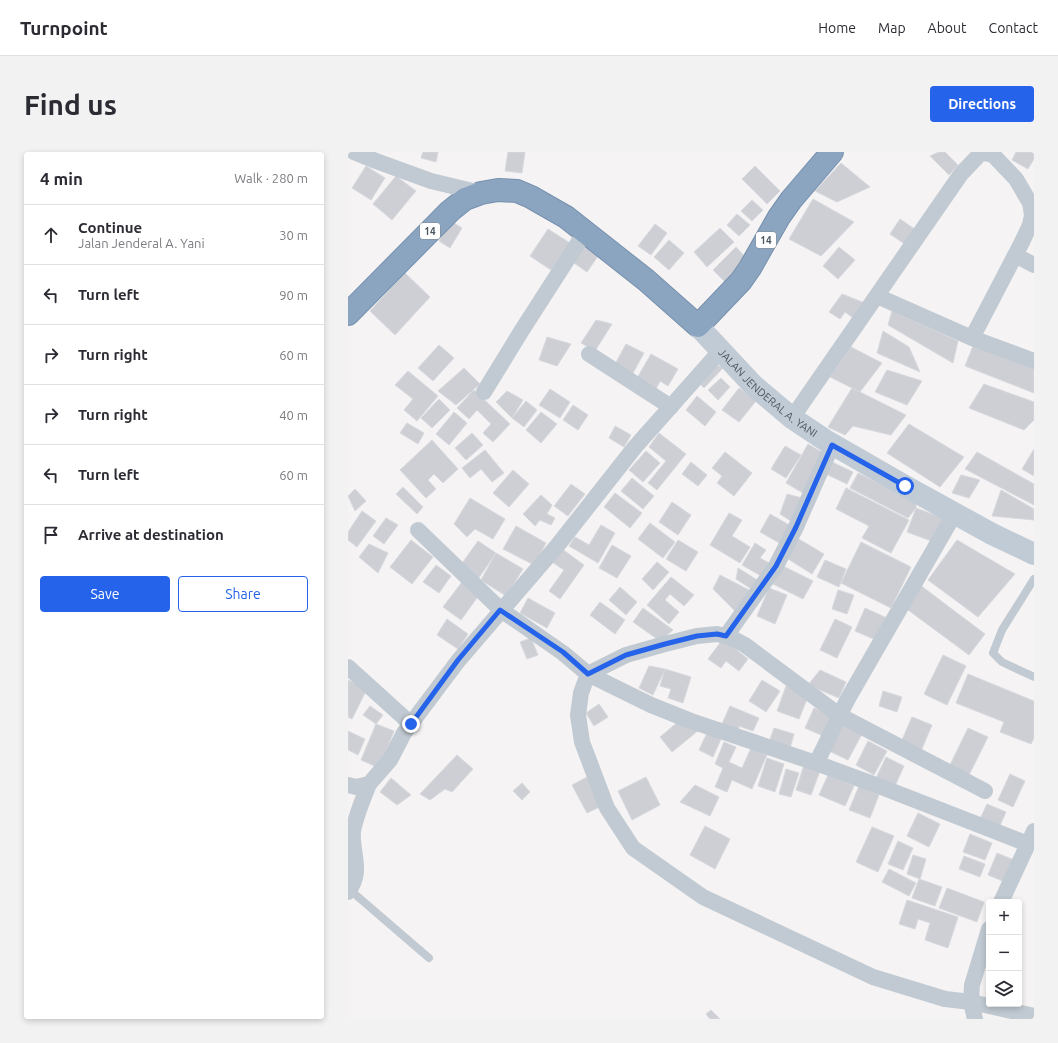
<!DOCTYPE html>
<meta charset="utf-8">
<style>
body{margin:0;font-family:Ubuntu,sans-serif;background:#f2f2f3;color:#2b2b33}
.controls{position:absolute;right:12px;bottom:12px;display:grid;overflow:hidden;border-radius:4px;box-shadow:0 2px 6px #0003}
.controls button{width:36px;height:36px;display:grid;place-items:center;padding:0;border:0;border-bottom:1px solid #e1e1e2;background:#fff;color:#2b2b33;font:20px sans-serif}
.stop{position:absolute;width:12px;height:12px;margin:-9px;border:3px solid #2563eb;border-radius:50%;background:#fff}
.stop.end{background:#2563eb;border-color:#fff;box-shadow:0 1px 4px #0008}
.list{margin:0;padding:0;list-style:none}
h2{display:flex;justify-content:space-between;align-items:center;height:52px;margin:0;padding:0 16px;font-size:17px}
h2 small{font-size:13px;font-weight:400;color:#7c7c81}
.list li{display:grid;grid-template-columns:26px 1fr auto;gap:12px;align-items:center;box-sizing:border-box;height:60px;padding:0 16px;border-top:1px solid #e1e1e2}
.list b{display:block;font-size:15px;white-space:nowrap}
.list p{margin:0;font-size:13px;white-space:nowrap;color:#7c7c81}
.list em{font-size:13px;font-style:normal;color:#7c7c81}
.actions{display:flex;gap:8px;padding:12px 16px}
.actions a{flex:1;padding:9px 0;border:1px solid #2563eb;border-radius:4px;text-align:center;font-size:14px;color:#2563eb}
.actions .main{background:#2563eb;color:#fff}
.icon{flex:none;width:22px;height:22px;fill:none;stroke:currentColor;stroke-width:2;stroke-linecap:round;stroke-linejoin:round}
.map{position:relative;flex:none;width:686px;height:867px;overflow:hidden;border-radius:4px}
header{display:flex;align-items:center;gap:24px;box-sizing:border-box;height:56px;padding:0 20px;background:#fff;border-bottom:1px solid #e1e1e2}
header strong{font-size:19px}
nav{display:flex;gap:22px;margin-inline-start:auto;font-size:14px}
.intro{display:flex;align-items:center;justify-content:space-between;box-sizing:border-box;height:96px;padding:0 24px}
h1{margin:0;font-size:28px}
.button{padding:10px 18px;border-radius:4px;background:#2563eb;color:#fff;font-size:14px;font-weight:700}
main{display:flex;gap:24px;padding:0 24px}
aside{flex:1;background:#fff;border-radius:4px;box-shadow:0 2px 6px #0003}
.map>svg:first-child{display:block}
.building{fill:#cdcfd5;stroke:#d7d9de}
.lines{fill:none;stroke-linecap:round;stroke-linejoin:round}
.highway-casing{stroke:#7690ad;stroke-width:24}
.lane{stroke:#c1cad2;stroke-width:8}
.street{stroke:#c1cad2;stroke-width:16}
.secondary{stroke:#c1cbd6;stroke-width:22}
.highway{stroke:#8ba5c1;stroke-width:22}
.route{stroke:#2563eb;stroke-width:5}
.labels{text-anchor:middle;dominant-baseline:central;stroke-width:3;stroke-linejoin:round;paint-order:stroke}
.shield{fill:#fff;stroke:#808990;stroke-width:1}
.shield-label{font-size:10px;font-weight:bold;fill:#4a5661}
.street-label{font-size:11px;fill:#4a5661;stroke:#fff}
</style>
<header>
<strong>Turnpoint</strong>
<nav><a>Home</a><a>Map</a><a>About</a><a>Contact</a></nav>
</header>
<div class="intro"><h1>Find us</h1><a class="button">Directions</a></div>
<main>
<aside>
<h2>4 min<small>Walk · 280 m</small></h2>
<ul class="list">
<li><svg class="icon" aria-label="ahead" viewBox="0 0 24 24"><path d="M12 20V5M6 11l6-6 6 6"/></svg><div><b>Continue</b><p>Jalan Jenderal A. Yani</p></div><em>30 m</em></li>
<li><svg class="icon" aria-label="left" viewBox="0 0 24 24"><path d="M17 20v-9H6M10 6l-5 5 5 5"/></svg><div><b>Turn left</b></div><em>90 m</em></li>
<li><svg class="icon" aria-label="right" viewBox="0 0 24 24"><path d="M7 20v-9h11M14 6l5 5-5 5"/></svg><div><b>Turn right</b></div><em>60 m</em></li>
<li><svg class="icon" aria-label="right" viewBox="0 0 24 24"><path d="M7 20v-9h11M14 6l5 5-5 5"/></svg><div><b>Turn right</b></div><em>40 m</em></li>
<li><svg class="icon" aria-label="left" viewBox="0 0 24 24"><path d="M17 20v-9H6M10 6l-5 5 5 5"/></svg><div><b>Turn left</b></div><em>60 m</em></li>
<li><svg class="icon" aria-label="arrive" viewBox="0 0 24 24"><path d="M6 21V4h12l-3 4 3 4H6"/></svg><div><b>Arrive at destination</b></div></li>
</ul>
<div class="actions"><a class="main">Save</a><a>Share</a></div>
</aside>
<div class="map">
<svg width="686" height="867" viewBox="0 0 686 867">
<rect width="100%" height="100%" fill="#f5f3f3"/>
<path class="building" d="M75 0H90L88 10 73 6Z
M160 0H177L174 21 157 19Z
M591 0H597L610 13 601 23 582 4Z
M668 0H686V7L680 17 664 8Z
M493 11 522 35 489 50 467 39Z
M18 14 37 26 23 48 4 36Z
M407 14 432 39 419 52 394 27Z
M48 24 68 39 44 68 25 52Z
M465 47 506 70 473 104 441 87Z
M404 48 415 58 404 69 393 59Z
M389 62 402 73 391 84 379 73Z
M552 67 568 78 558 93 542 82Z
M103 69 114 76 102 96 91 89Z
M307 72 319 81 303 103 290 94Z
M372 76 386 90 359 115 346 100Z
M200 77 222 91 203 118 182 104Z
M321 88 336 101 321 118 306 105Z
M234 94 250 104 239 120 223 109Z
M388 95 400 108 377 130 365 118Z
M491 95 507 108 490 127 475 114Z
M57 121 82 145 47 183 22 159Z
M494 142 519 152 508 168 497 160 492 167 481 160Z
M544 159 610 189 605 211 540 173Z
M248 168 264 172 247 199 233 191Z
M535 179 561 195 572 220 529 201Z
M199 185 223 192 209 214 191 208Z
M278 192 296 201 284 223 266 214Z
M91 193 106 206 85 229 70 216Z
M625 194 686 217V241L617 214Z
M503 195 534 211 512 240 482 225Z
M303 202 330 217 320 234 312 229 307 239 288 228Z
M367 212 375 216 356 236 350 230Z
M116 216 132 232 108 253 90 239Z
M539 218 574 229 559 253 527 240Z
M60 219 90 244 69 269 56 258 65 247 47 233Z
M373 226 382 235 370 248 360 238Z
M636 232 686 250V268L676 278 621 256Z
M391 236 408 249 391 270 374 258Z
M504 236 558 263 543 283 505 274 497 283 480 275Z
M202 237 222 250 212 266 191 253Z
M126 238 162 272 145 290 135 281 143 272 129 258 121 267 109 256Z
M159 239 175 248 164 266 148 250Z
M349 244 368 260 357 274 338 258Z
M91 247 102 258 84 276 73 266Z
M178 249 189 258 176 275 164 266Z
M225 253 240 263 230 278 215 268Z
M106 260 119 271 101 293 88 282Z
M193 260 209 272 193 291 178 278Z
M59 271 76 281 70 292 52 281Z
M561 272 616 305 592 335 539 301Z
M267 274 283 283 276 295 261 286Z
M124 281 135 293 118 308 107 296Z
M311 281 338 302 309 338 300 331 318 309 301 295Z
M84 288 110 317 95 331 86 322 80 328 88 337 78 346 52 318Z
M460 292 477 302 455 341 438 331Z
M437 294 453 303 438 326 423 317Z
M686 297V324L674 317Z
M137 298 156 321 144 330 133 317 122 326 114 316Z
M298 299 312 311 295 330 281 318Z
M377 300 404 321 386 344 369 331 374 324 364 316Z
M629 300 686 332V353L617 317Z
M343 310 359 323 350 334 334 322Z
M484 310 505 320 499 332 478 322Z
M165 318 181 332 161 355 145 341Z
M510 321 568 350V356L560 366 502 336Z
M613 323 632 328 621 346 604 341Z
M284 326 306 344 295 357 273 339Z
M223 332 237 342 220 364 206 354Z
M55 335 75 355 69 362 48 342Z
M498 336 561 368 543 401 514 386 521 374 488 357Z
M7 337 18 349 7 359 0 344Z
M653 338 686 357V368L644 364Z
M267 341 294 361 282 376 256 355Z
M439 342 454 346 446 371 432 362Z
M193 343 204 353 199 362 207 366 203 373 192 368 187 374 175 362Z
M122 346 157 367 145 387 127 377 119 385 106 372Z
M324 350 343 363 330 383 311 370Z
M568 356 595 366 586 390 559 380Z
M14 359 28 369 9 395 0 388V380Z
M381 361 394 368 384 384 402 395 392 411 362 393Z
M422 362 443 374 433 392 412 380Z
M38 366 50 373 36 392 25 384Z
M302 371 327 390 315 406 290 387Z
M253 373 267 381 250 411 221 394 227 385 241 393Z
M168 374 198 391 186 413 155 397Z
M449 386 476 402 464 422 437 405Z
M63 388 85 405 64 432 42 415Z
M330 388 350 400 338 419 318 407Z
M609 388 667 422 630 465 580 428Z
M130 389 148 401 130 427 112 414Z
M513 390 563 415 543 456 493 431Z
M407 391 418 398 412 406 423 412 415 425 394 413Z
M21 392 40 401 30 421 11 405Z
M264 393 283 404 269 426 251 416Z
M214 397 236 413 212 447 201 439 216 418 204 410Z
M148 401 175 417 158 444 133 428Z
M477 408 498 417 491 435 469 425Z
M309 410 321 420 305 438 294 427Z
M88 413 103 424 91 441 75 430Z
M435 414 465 429 455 447 425 432Z
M390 416 414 431 408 440 388 427Z
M372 423 401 438 388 460 365 437Z
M323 425 346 443 336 454 322 442 317 448 331 460 321 472 299 453Z
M114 430 131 443 113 468 95 455Z
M572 433 637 482 621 503 556 455Z
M272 435 289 450 278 463 261 448Z
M421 436 439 443 427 472 409 464Z
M490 438 506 443 499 462 484 457Z
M180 446 207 461 199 476 172 461Z
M252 450 277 468 267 482 242 463Z
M295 456 325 478 312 489 285 470Z
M517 456 539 466 530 489 507 479Z
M99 467 120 482 110 497 89 483Z
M487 467 504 475 489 506 472 498Z
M183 486 190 503 179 507 172 490Z
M375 487 400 507 391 519 378 509 373 516 360 507Z
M595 503 618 514 599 553 576 542Z
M301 514 317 517 305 543 291 536Z
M317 517 343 525 335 551 320 546 323 537 312 534Z
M472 518 498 530 491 546 460 533Z
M620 522 686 549V586L683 592 652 580 656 570 608 551Z
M0 528 19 537 4 567 0 565Z
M414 528 432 539 418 560 401 549Z
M438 534 461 542 451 567 429 559Z
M535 539 554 545 549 560 531 554Z
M251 552 260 565 246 574 238 561Z
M22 554 35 563 28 572 15 563Z
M382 554 411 566 405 579 391 574V581L373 574Z
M466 556 484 564 475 584 457 576Z
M564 565 584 573 573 599 553 590Z
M331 569 351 578 324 600 312 585Z
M28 572 46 579 31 616 13 608Z
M495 572 514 582 500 608 481 599Z
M426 576 446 582 442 596 421 590Z
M620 576 640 585 620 625 601 615Z
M0 579 17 587 10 603 0 598Z
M359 581 373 587 365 605 351 598Z
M520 589 539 599 526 623 508 613Z
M376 590 388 595 381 610 394 616 403 596 419 603 404 637 384 628 379 640 367 635 375 616 367 612Z
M109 603 125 617 104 640 97 637 82 648 72 642Z
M538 605 556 614 547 634 528 626Z
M419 606 436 612 427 640 410 634Z
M456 613 472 619 463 643 448 638Z
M438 617 451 621 443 645 431 642Z
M662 622 677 629 665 655 650 648Z
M480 623 506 634 497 654 471 643Z
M241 624 256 653 239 661 224 633Z
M298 625 312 653 284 668 270 639Z
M43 626 63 643 49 653 32 640Z
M174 631 182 640 174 648 165 639Z
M347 633 371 645 362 664 332 650Z
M511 634 531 643 522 666 501 658Z
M639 652 658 660 650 678 631 669Z
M570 661 592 672 581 695 559 684Z
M357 674 382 687 367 717 342 703Z
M524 675 546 684 530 720 508 710Z
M622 682 644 691 637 708 615 700Z
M550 689 565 696 555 718 540 712Z
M649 701 666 708 657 730 640 723Z
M565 703 578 707 572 727 559 722Z
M616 704 637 712 632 725 611 717Z
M541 717 568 731 561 744 534 730Z
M571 727 594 735 587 754 564 746Z
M599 736 636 750 629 770 591 756Z
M559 748 610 765 600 796 577 788 582 771 570 767 567 777 551 772Z
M363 858 372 867H362L358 862Z"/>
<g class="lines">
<defs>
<path id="highway" d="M0 162 102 59 117 47 133 41 150 38 169 39 183 45 218 65 298 128 350 174 393 129 402 116 431 65 443 48 484 0"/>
</defs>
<use href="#highway" class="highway-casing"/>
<path class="lane" d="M686 427 654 478 645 501 654 510 686 525
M2 738 81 806"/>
<path class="street" d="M6 0 28 9 83 29 133 41
M667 103 686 113
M529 144 624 186 686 209
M241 202 323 255
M136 240 174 178 237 80
M444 266 613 22 632 2 639 1 646 4 668 27 682 51 684 63 682 73 674 90 624 186
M607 361 502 543C490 565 480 589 468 611L536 636 680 692
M70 378 153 458 215 501 240 522 233 541 230 563 234 590 259 656 285 696 355 745 525 825 597 847 623 850 627 867
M378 484 428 414 448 375 484 293
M0 515 63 572
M468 611 343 569 303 553 240 522 278 503 317 492 349 484 369 482 382 485 397 493 491 563 637 639
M0 633 8 635 21 632 42 608 56 581 110 509 209 394 287 295 373 198
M0 740C16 719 3 701 5 679 8 663 15 647 21 632
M653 750 686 679
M641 777 624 833 623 850 686 864"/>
<path class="secondary" id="s1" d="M350 174 405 233 444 266 477 288 557 334 644 382 686 402"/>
<use href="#highway" class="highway"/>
</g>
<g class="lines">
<path class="route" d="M63 572 110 508 152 458 215 500 240 522 278 503 317 492 349 484 369 482 378 484 428 414 448 375 484 293 557 334"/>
</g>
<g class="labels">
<g class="shield">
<rect x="72" y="71" width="20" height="16" rx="3"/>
<rect x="408" y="80" width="20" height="16" rx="3"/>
</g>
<g class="shield-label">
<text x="82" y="79">14</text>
<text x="418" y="88">14</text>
</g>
<g class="street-label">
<text stroke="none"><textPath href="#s1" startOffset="97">JALAN JENDERAL A. YANI</textPath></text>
</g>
</g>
</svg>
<div class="controls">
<button>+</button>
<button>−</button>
<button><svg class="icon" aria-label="layers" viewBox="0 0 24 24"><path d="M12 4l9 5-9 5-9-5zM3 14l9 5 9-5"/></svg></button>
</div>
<div class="stop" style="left:557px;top:334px"></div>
<div class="stop end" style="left:63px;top:572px"></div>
</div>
</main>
